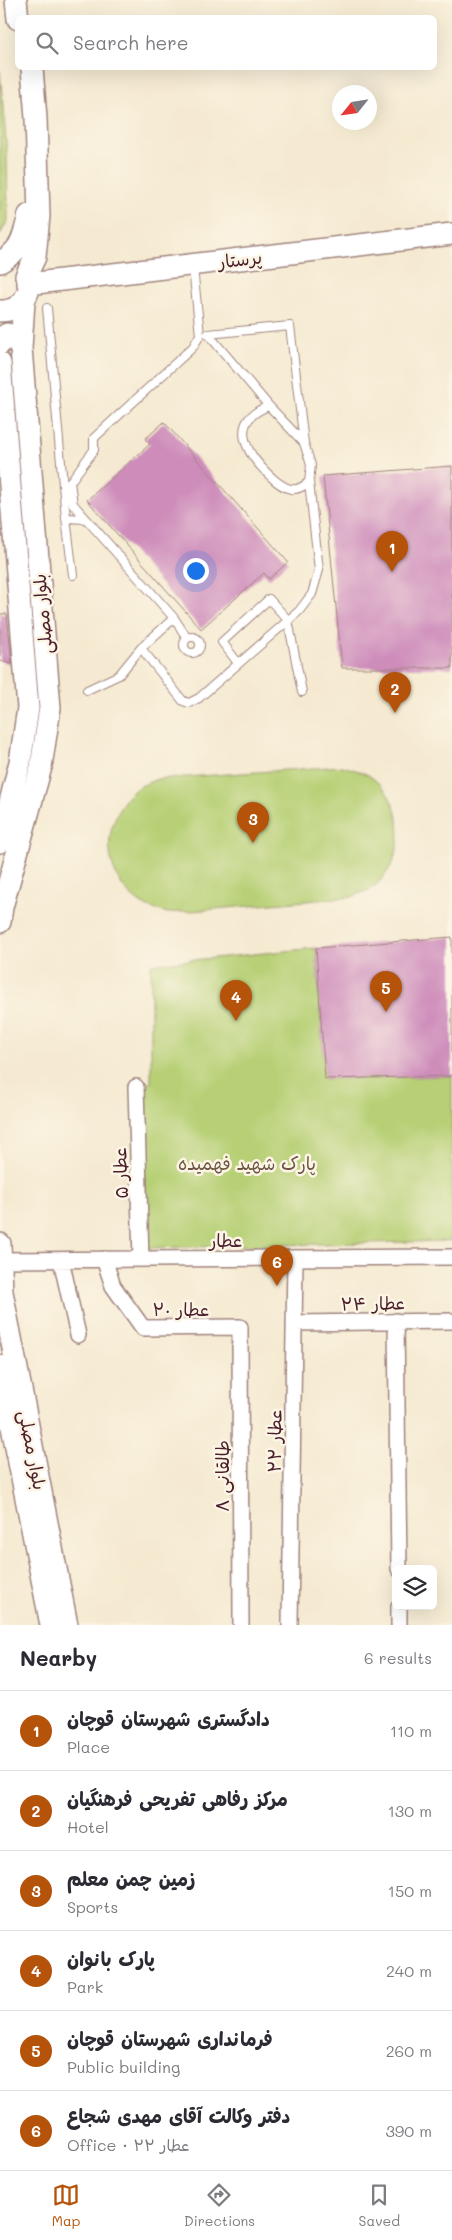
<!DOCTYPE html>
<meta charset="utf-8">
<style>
body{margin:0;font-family:Mali,"Playpen Sans Arabic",sans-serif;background:#f7f7f7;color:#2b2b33}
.controls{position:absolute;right:15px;bottom:15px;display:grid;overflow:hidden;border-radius:8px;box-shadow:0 5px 20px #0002}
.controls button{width:45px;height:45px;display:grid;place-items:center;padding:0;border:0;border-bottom:1px solid #e1e1e2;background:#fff;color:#2b2b33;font:25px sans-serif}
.compass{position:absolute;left:332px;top:85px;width:45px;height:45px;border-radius:50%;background:#fff;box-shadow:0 5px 20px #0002;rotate:240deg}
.you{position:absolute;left:195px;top:570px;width:18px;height:18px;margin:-12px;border:4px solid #fff;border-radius:50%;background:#1a73e8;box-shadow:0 0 0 8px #1a73e833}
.badge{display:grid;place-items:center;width:32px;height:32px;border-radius:50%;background:#b45309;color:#fff;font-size:16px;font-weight:700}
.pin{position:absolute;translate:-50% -41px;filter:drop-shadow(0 1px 2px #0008)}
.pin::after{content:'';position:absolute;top:26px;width:18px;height:15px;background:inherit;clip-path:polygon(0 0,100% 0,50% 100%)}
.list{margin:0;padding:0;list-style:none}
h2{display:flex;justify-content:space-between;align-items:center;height:65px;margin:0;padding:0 20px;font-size:21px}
h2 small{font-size:16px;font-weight:400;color:#7c7c81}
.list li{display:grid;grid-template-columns:32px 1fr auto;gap:15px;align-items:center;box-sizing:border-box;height:80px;padding:0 20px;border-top:1px solid #e1e1e2}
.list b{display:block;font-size:19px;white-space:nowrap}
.list p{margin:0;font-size:16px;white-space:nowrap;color:#7c7c81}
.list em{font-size:16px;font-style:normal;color:#7c7c81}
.icon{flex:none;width:28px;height:28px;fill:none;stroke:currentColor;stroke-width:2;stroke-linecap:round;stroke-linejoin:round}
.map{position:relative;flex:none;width:452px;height:1625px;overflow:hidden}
.search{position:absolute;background:#fff;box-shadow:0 5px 20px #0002;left:15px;right:15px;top:15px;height:55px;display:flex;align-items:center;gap:12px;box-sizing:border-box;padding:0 18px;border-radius:8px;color:#7c7c81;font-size:19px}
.sheet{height:545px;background:#fff}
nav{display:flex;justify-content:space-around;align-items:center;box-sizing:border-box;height:70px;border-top:1px solid #e1e1e2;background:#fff;font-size:14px;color:#7c7c81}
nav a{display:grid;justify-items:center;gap:2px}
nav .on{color:#b45309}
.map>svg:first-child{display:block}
.green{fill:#b7d076;stroke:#807850}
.building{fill:#ce8cbb}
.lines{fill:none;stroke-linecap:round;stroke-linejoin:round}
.lane-casing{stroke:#a0847e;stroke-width:10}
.street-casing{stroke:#a0847e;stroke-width:18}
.secondary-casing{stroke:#a0847e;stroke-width:24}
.lane{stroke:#fff;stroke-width:8}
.street{stroke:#fff;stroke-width:15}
.secondary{stroke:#fff;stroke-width:21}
.labels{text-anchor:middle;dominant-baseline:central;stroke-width:5;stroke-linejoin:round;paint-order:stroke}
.street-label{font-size:18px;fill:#4a1f2b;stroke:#fcf5e5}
.park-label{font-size:18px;fill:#6b5442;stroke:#fcf5e5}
</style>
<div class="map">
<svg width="452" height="1625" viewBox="0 0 452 1625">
<rect width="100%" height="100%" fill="#fcf5e5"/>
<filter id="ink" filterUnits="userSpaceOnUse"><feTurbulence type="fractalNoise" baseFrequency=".02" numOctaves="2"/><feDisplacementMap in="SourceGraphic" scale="10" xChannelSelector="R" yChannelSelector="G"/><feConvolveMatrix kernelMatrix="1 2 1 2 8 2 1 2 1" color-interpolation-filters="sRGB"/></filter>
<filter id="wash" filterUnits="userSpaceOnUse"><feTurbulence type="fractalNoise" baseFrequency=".0096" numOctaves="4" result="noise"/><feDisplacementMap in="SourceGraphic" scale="20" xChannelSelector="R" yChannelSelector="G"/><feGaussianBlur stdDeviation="1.12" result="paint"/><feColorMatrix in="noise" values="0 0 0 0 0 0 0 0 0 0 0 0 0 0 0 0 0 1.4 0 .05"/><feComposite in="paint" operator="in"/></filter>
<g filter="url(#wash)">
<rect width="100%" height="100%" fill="#f5ead1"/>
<path class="green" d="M0 71 7 153 8 220 0 235Z
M343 766C351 769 361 771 368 775 406 799 409 855 376 885 370 891 359 893 352 897L168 913C161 911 152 909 146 906 115 890 102 852 114 821 119 809 125 796 136 789 142 785 150 782 157 779Z
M316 948 325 1079 452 1076V1241L146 1248 141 1084 151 1083V964Z"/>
<g id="blocks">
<path class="building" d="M164 422 288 562 269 579 264 573 201 629 87 500 150 444 145 439Z
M452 466V668H342L323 476Z
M0 614H7L12 664 0 661Z
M452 937V1076L325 1079 316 948Z"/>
</g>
</g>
<g filter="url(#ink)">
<use href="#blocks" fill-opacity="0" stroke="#a0847e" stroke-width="1"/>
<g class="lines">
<defs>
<path id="lane" d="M47 308 66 518 73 575
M208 334 290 326 304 443 311 465 309 482C304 486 298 490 292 489 282 488 272 478 266 472 243 449 230 420 269 406L304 443
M208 334 269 406
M66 518 86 519
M174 618 187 638
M184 645a8 8 0 1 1 16 0a8 8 0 1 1-16 0Z
M141 648 183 701 189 703 199 698 299 611 312 594 319 570 309 482
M238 663 222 642 269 599 288 620 302 692
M87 690 119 675 141 648 174 618 73 504 70 482 94 450V438L193 347 200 335 193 267"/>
<path id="street" d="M136 1087 141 1259
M104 1259 113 1286 143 1328 240 1327 241 1625
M0 1260 452 1257
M61 1260 78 1335
M396 1321 399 1569
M294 1323 452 1321
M399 1606V1625
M290 1625 295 1258"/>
<path id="secondary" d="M16 0 18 19
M0 262C22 250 23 238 29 215
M26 276 35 257 39 216 36 118 32 68
M28 284 452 234
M0 311C14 311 23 305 28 292
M0 344 1 338 7 334 13 335 21 348
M0 363 28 708 20 762 0 842
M0 922 2 907 41 767 50 708 21 348 24 301
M0 1244 2 1292 67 1625
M0 1366 51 1625"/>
</defs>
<use href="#lane" class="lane-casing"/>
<use href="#street" class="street-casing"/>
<use href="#secondary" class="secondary-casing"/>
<use href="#lane" class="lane"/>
<use href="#street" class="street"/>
<use href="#secondary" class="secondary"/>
</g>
</g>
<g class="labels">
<g class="street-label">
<text transform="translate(240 259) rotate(-7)">پرستار</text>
<text transform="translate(42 614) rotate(-95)">بلوار مصلی</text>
<text transform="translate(120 1173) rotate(-92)">عطار ۵</text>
<text x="226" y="1240">عطار</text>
<text transform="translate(373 1303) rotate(-1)">عطار ۲۴</text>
<text x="181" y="1309">عطار ۲۰</text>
<text transform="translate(274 1441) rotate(-89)">عطار ۲۲</text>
<text transform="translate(33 1450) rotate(79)">بلوار مصلی</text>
<text transform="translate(222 1476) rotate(-90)">طالقانی ۸</text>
</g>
<g class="park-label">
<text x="247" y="1163">پارک شهید فهمیده</text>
</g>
</g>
</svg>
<div class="controls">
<button><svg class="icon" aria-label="layers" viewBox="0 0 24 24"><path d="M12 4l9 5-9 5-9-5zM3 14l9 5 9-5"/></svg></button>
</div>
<svg class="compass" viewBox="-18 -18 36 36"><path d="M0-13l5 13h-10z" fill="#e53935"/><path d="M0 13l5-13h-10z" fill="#7c7c81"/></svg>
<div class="you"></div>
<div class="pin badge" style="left:392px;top:572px">1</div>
<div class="pin badge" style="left:395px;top:713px">2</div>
<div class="pin badge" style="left:253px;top:843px">3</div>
<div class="pin badge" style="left:236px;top:1021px">4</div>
<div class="pin badge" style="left:386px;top:1012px">5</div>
<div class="pin badge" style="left:277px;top:1286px">6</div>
<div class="search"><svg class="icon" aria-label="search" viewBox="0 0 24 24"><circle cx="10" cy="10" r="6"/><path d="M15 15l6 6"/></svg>Search here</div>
</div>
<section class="sheet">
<h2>Nearby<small>6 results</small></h2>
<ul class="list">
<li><span class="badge">1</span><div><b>دادگستری شهرستان قوچان</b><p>Place</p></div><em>110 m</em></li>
<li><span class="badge">2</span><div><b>مرکز رفاهی تفریحی فرهنگیان</b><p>Hotel</p></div><em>130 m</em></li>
<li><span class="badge">3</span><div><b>زمین چمن معلم</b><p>Sports</p></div><em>150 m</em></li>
<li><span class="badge">4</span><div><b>پارک بانوان</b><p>Park</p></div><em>240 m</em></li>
<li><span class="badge">5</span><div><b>فرمانداری شهرستان قوچان</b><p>Public building</p></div><em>260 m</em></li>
<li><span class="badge">6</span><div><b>دفتر وکالت آقای مهدی شجاع</b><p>Office · عطار ۲۲</p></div><em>390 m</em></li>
</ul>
</section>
<nav>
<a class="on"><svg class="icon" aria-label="map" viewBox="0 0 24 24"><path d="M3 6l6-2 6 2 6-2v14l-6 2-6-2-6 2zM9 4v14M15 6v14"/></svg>Map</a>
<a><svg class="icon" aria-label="directions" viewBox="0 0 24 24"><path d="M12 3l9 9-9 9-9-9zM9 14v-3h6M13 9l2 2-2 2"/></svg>Directions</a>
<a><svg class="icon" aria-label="saved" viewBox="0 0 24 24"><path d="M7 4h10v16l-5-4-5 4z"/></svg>Saved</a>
</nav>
